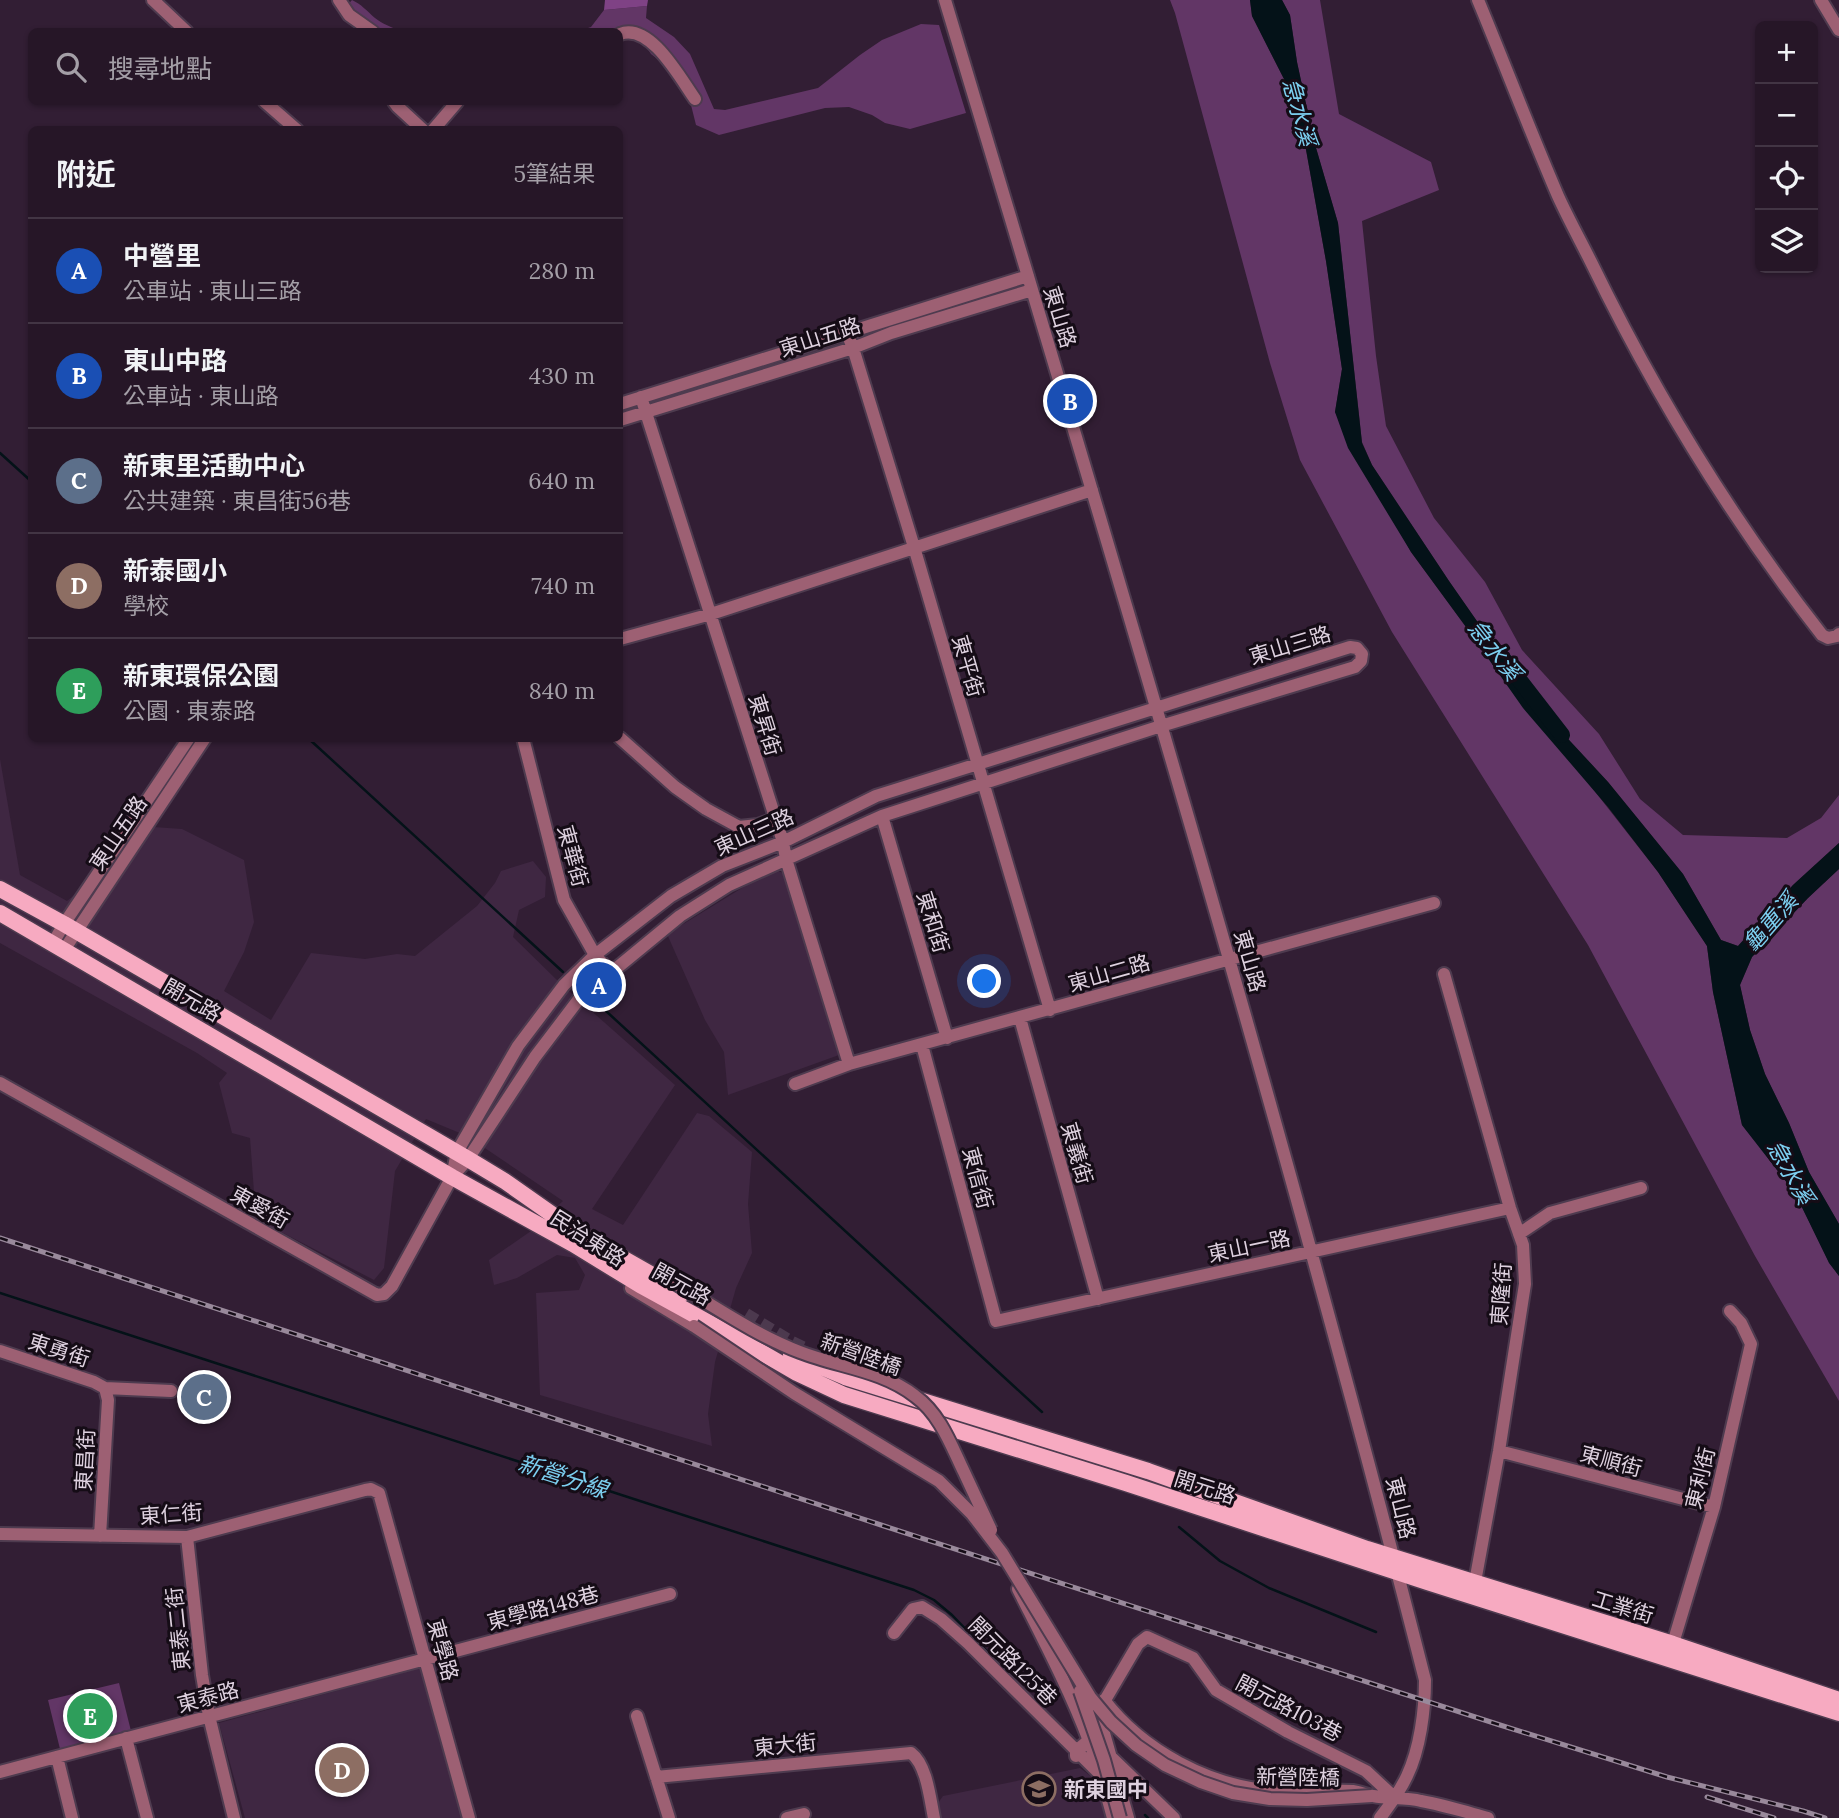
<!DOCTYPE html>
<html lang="zh-TW">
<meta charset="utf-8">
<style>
body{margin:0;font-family:Lora,"Noto Sans TC",serif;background:#322333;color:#f1f3f6}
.controls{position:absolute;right:21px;top:21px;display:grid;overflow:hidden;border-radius:10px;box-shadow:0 2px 5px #0004}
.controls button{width:63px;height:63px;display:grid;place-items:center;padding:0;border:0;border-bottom:2px solid #423544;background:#261627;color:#f1f3f6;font:35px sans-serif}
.you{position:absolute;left:985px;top:982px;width:24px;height:24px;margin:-18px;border:5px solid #fff;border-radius:50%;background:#1a73e8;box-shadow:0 0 0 10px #1a73e833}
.badge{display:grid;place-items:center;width:46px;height:46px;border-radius:50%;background:#7c3aed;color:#fff;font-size:23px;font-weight:700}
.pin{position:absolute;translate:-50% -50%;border:4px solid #fff;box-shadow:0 2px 7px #0006}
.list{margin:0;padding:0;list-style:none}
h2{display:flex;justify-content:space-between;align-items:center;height:91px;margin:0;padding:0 28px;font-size:30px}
h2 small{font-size:23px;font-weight:400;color:#a49fa7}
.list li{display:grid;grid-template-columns:46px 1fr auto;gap:21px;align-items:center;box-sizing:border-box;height:105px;padding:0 28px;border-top:2px solid #423544}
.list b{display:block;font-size:26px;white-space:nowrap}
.list p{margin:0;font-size:23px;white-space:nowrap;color:#a49fa7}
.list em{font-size:23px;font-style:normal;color:#a49fa7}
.icon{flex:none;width:38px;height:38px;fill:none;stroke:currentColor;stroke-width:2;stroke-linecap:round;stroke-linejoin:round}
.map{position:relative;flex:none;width:1839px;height:1818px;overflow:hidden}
.search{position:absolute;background:#261627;box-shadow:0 2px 5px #0004;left:28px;top:28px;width:595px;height:77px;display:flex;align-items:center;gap:18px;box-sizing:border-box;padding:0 24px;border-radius:10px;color:#a49fa7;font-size:26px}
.panel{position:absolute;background:#261627;box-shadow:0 2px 5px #0004;left:28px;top:126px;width:595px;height:616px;border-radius:10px}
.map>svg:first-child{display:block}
.built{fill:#3f2742}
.green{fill:#623666}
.forest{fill:#7f4285}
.water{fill:#041218}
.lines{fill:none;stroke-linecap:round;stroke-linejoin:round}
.stream{stroke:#041218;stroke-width:2.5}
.river{stroke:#041218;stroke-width:16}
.minor-tunnel{stroke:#4c394e;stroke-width:12;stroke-dasharray:12 6;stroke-linecap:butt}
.minor-casing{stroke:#4e3b4f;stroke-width:16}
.major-casing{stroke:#4e3b4f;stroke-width:19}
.minor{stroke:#9d6073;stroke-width:12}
.major{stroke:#f7aac1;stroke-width:16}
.rail-casing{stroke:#99899b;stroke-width:5}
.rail{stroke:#150c16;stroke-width:2.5;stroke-dasharray:8;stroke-linecap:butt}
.minor-bridge-casing{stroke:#4e3b4f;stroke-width:16;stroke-linecap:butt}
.minor-bridge{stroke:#9d6073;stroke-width:12}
.labels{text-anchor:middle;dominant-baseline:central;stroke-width:6;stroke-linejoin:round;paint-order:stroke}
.street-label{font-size:21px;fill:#ded1df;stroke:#150c16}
.poi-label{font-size:21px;font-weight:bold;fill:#ded1df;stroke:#150c16;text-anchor:start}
.water-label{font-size:23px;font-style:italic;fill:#7ccff0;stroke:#150c16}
</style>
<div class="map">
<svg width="1839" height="1818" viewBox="0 0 1839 1818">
<rect width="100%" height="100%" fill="#321e34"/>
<path class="built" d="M0 759 20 875 67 901 89 883H103L139 826 182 829 244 860 254 922 244 952 224 991 271 1020 311 953 365 959 397 954 415 956 477 906 495 883 501 871 533 861 546 877 545 897 519 910 513 937 561 984 675 1085 592 1209 623 1225 697 1113 709 1116 752 1152 748 1204 752 1253 736 1288 715 1362 708 1414 712 1446 540 1395 536 1293 579 1290 585 1275 575 1258 557 1255 517 1278 494 1285 489 1260 531 1231 563 1201 467 1136 426 1119 395 1171 384 1268 374 1280 256 1219 250 1138 232 1133 219 1083 227 1073 197 1053 0 943Z
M773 869 783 873 839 1055 728 1095 724 1052 705 1020 667 934Z
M423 1667 464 1818H245L219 1723Z
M1080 1768 1097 1781 1107 1818H942L938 1803 943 1796Z"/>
<path class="green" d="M352 0C361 4 367 11 375 18 382 24 392 27 400 31H367L341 13Z
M1170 0H1250L1252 16 1284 79 1305 144 1326 261 1342 369 1335 412 1411 552 1466 627 1658 872 1707 946 1713 992 1742 1125 1795 1193 1829 1262 1839 1276V1401L1755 1256 1588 945 1392 632 1300 460 1270 363 1175 13Z
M1282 0H1320L1339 114 1431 162 1439 190 1362 221 1376 356 1386 426 1434 518 1485 582 1522 650 1599 734 1640 799 1683 835 1787 838 1821 818 1839 795V843L1793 885 1738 946 1721 940 1683 874 1608 782 1532 700 1449 581 1372 465 1362 442 1338 223 1314 141 1297 62 1290 15Z
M647 6 646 18 674 37 690 54 714 109 725 110 818 88 860 55 882 40 921 24 939 25 966 113 910 129 885 123 872 115 849 107 825 108 719 135 696 125 688 93 679 76 651 54 640 37 620 32H576L591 27 604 10Z
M1839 869V1224L1809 1172 1789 1123 1765 1074 1750 1030 1740 985 1752 957 1808 898Z
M119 1683 131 1731 60 1749 48 1700Z"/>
<path class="forest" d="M605 0H648L647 6 604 10Z"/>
<path class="water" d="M1250 0H1282L1290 15 1297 62 1314 141 1338 223 1362 443 1372 465 1449 581 1532 700 1608 782 1683 874 1721 940 1738 946 1793 885 1839 843V869L1808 898 1752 957 1740 985 1750 1030 1765 1074 1789 1123 1809 1172 1839 1224V1276L1829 1263 1795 1193 1742 1125 1713 992 1707 946 1658 872 1608 807 1523 708 1466 627 1411 552 1348 448 1335 412 1342 369 1326 261 1305 144 1284 79 1252 16Z"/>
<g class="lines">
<path class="stream" d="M0 453 32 482
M308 738 563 972
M594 1000 1042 1412
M0 1293 914 1590 934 1600 952 1615 1038 1704
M1179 1527 1220 1561 1269 1588 1376 1632
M1145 1815 1148 1818"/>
<path class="river" d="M1501 656 1562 735"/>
<path class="minor-tunnel" d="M746 1314 792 1342 805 1348"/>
<defs>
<path id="minor" d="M153 0 187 32
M339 0 349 15 373 32
M945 0C1113 558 1281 1115 1425 1680 1425 1710 1420 1749 1407 1776 1400 1791 1390 1805 1380 1818
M1478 0C1505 65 1530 131 1558 196 1568 218 1580 240 1591 262 1655 394 1732 520 1822 635L1828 638 1837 636 1839 634
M1821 0 1839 30
M620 34C650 22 680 78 695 99
M265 102 297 130
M394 102 397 106 423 130
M433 130 457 102
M847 333 853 348 914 547 1050 1010
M641 397 783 842 786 859 849 1064
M620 404 1028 276
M620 420 853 348 891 333 1032 290
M620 639 711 614 1092 490
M523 738 564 900 595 955 610 972
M620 738 675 787 706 809 739 827 758 825 774 819
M882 816 947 1038
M53 943 64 924 189 738
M64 950 205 738
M1444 974 1510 1208 1523 1245 1525 1284 1499 1451 1475 1582
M1020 1018 1098 1299
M922 1045 996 1321 1510 1208
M0 1083 377 1295 384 1294 392 1286 452 1177 468 1159 535 1057 579 999 680 916 729 885 882 816 1161 726 1355 667 1361 661 1362 654 1357 648 1350 647 876 796 783 842 722 866 671 896 595 955 564 985 518 1046 457 1152 452 1177
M795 1084 849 1064 1434 903
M1519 1234 1550 1213 1641 1188
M631 1288 694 1326
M0 1351 94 1382 105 1388 171 1391
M1499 1451 1714 1507
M0 1534 187 1537 365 1490 371 1489 379 1493 469 1818
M100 1536 108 1400 105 1388
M187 1537 202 1675 209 1716 234 1818
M1018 1589C1043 1639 1069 1688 1089 1741 1099 1766 1106 1792 1113 1818
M894 1633 913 1609 922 1607 941 1619 968 1643 1102 1776
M1671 1650 1714 1507 1751 1344 1741 1323 1730 1311
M1104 1700C1143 1751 1209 1786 1273 1791 1300 1793 1326 1790 1353 1791 1360 1792 1366 1795 1373 1796 1389 1799 1405 1797 1421 1801 1444 1805 1466 1812 1488 1818
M1098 1712 1128 1818
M637 1716 669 1818
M126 1738 147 1818
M1076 1756V1751L1089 1740 1098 1712 1138 1644 1147 1637 1193 1658 1216 1690 1288 1732 1366 1771 1394 1797
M57 1757 72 1818
M1111 1757 1174 1818
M0 1772 670 1594
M656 1777 911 1753C927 1765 930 1799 934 1818
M787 1818 804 1814"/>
<path id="major" d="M0 889 64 924 468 1159 506 1182 580 1234 684 1293
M0 913 452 1177 573 1244 640 1285 731 1335 797 1373 844 1395 1126 1483 1427 1582 1839 1713
M791 1354 845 1377 1148 1471 1367 1549 1673 1644 1839 1700"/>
</defs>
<use href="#minor" class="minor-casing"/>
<use href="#major" class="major-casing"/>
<use href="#minor" class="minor"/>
<use href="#major" class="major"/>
<defs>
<path id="rail" d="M0 1238 881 1525 1500 1725 1667 1777 1803 1811 1825 1818
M1707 1797 1774 1818"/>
</defs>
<use href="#rail" class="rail-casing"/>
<use href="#rail" class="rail"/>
<defs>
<path id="minor-bridge" d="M673 1282C714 1306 755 1335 800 1352 838 1367 882 1370 915 1396 940 1414 951 1445 964 1472 973 1491 982 1511 991 1530
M694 1326 794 1393 939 1481 972 1514 1002 1553 1090 1697 1111 1722 1136 1745 1165 1765 1201 1782 1233 1793 1270 1799 1307 1800 1372 1796
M1080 1691 1104 1760 1120 1818"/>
</defs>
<use href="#minor-bridge" class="minor-bridge-casing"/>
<use href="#minor-bridge" class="minor-bridge"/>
</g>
<defs>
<symbol id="school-ring" viewBox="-11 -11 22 22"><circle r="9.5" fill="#150c16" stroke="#8d6e63" stroke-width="1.5"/><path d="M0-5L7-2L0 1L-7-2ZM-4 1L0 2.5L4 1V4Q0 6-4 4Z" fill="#8d6e63"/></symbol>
</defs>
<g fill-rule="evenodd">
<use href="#school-ring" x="1020" y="1770" width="38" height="38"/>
</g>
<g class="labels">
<g class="street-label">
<text transform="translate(1060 317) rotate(73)">東山路</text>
<text transform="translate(820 337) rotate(-18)">東山五路</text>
<text transform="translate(1290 645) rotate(-17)">東山三路</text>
<text transform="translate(968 666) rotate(74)">東平街</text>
<text transform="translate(765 725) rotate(73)">東昇街</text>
<text transform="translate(754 832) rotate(-24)">東山三路</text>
<text transform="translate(118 833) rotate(-56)">東山五路</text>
<text transform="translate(573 856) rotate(75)">東華街</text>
<text transform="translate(933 922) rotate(73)">東和街</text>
<text transform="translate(1250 961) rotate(74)">東山路</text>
<text transform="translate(1109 973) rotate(-16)">東山二路</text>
<text transform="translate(192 1000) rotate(30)">開元路</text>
<text transform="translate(1077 1153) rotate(74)">東義街</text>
<text transform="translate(978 1178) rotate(75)">東信街</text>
<text transform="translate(260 1207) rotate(29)">東愛街</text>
<text transform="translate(588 1238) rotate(33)">民治東路</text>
<text transform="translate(1249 1246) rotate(-12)">東山一路</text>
<text transform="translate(682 1284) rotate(29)">開元路</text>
<text transform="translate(1501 1294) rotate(-86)">東隆街</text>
<text transform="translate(59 1350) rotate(18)">東勇街</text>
<text transform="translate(861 1354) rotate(20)">新營陸橋</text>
<text transform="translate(85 1460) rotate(-87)">東昌街</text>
<text transform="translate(1611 1461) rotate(15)">東順街</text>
<text transform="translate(1700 1478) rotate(-76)">東利街</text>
<text transform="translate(1205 1487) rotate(18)">開元路</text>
<text transform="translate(1401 1508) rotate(76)">東山路</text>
<text transform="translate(171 1514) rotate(-4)">東仁街</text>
<text transform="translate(1623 1607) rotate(17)">工業街</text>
<text transform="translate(543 1608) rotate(-15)">東學路148巷</text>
<text transform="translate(178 1629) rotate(-96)">東泰二街</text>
<text transform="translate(443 1650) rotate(75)">東學路</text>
<text transform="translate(1013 1661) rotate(45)">開元路125巷</text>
<text transform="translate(208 1697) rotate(-15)">東泰路</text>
<text transform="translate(1289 1708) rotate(28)">開元路103巷</text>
<text transform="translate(785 1745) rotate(-6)">東大街</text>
<text transform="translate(1298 1777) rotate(1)">新營陸橋</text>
</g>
<g class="poi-label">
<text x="1064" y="1789">新東國中</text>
</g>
<g class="water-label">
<text transform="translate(1300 112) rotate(75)">急水溪</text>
<text transform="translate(1495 650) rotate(52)">急水溪</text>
<text transform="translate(1770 922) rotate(-49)">龜重溪</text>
<text transform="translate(1791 1172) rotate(61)">急水溪</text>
<text transform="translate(563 1476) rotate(18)">新營分線</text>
</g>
</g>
</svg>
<div class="controls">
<button>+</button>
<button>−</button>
<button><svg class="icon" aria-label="locate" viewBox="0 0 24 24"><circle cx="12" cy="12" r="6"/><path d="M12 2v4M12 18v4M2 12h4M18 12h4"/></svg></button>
<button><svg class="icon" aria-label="layers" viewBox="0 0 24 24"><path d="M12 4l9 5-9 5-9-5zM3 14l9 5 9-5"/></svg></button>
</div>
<div class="you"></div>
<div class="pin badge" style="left:599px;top:985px;background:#1a4fb4">A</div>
<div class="pin badge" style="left:1070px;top:401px;background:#1a4fb4">B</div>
<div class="pin badge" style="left:204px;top:1397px;background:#5c6f8a">C</div>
<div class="pin badge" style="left:342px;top:1770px;background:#8d6e63">D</div>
<div class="pin badge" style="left:90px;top:1716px;background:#2e9e5b">E</div>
<div class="search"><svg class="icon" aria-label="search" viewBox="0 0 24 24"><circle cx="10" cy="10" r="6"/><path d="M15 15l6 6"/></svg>搜尋地點</div>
<section class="panel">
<h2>附近<small>5筆結果</small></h2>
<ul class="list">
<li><span class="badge" style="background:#1a4fb4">A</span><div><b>中營里</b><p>公車站 · 東山三路</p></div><em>280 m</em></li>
<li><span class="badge" style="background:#1a4fb4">B</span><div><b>東山中路</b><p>公車站 · 東山路</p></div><em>430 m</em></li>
<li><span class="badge" style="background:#5c6f8a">C</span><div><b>新東里活動中心</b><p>公共建築 · 東昌街56巷</p></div><em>640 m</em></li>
<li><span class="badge" style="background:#8d6e63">D</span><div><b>新泰國小</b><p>學校</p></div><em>740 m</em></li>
<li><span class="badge" style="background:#2e9e5b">E</span><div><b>新東環保公園</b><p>公園 · 東泰路</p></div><em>840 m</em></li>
</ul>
</section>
</div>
